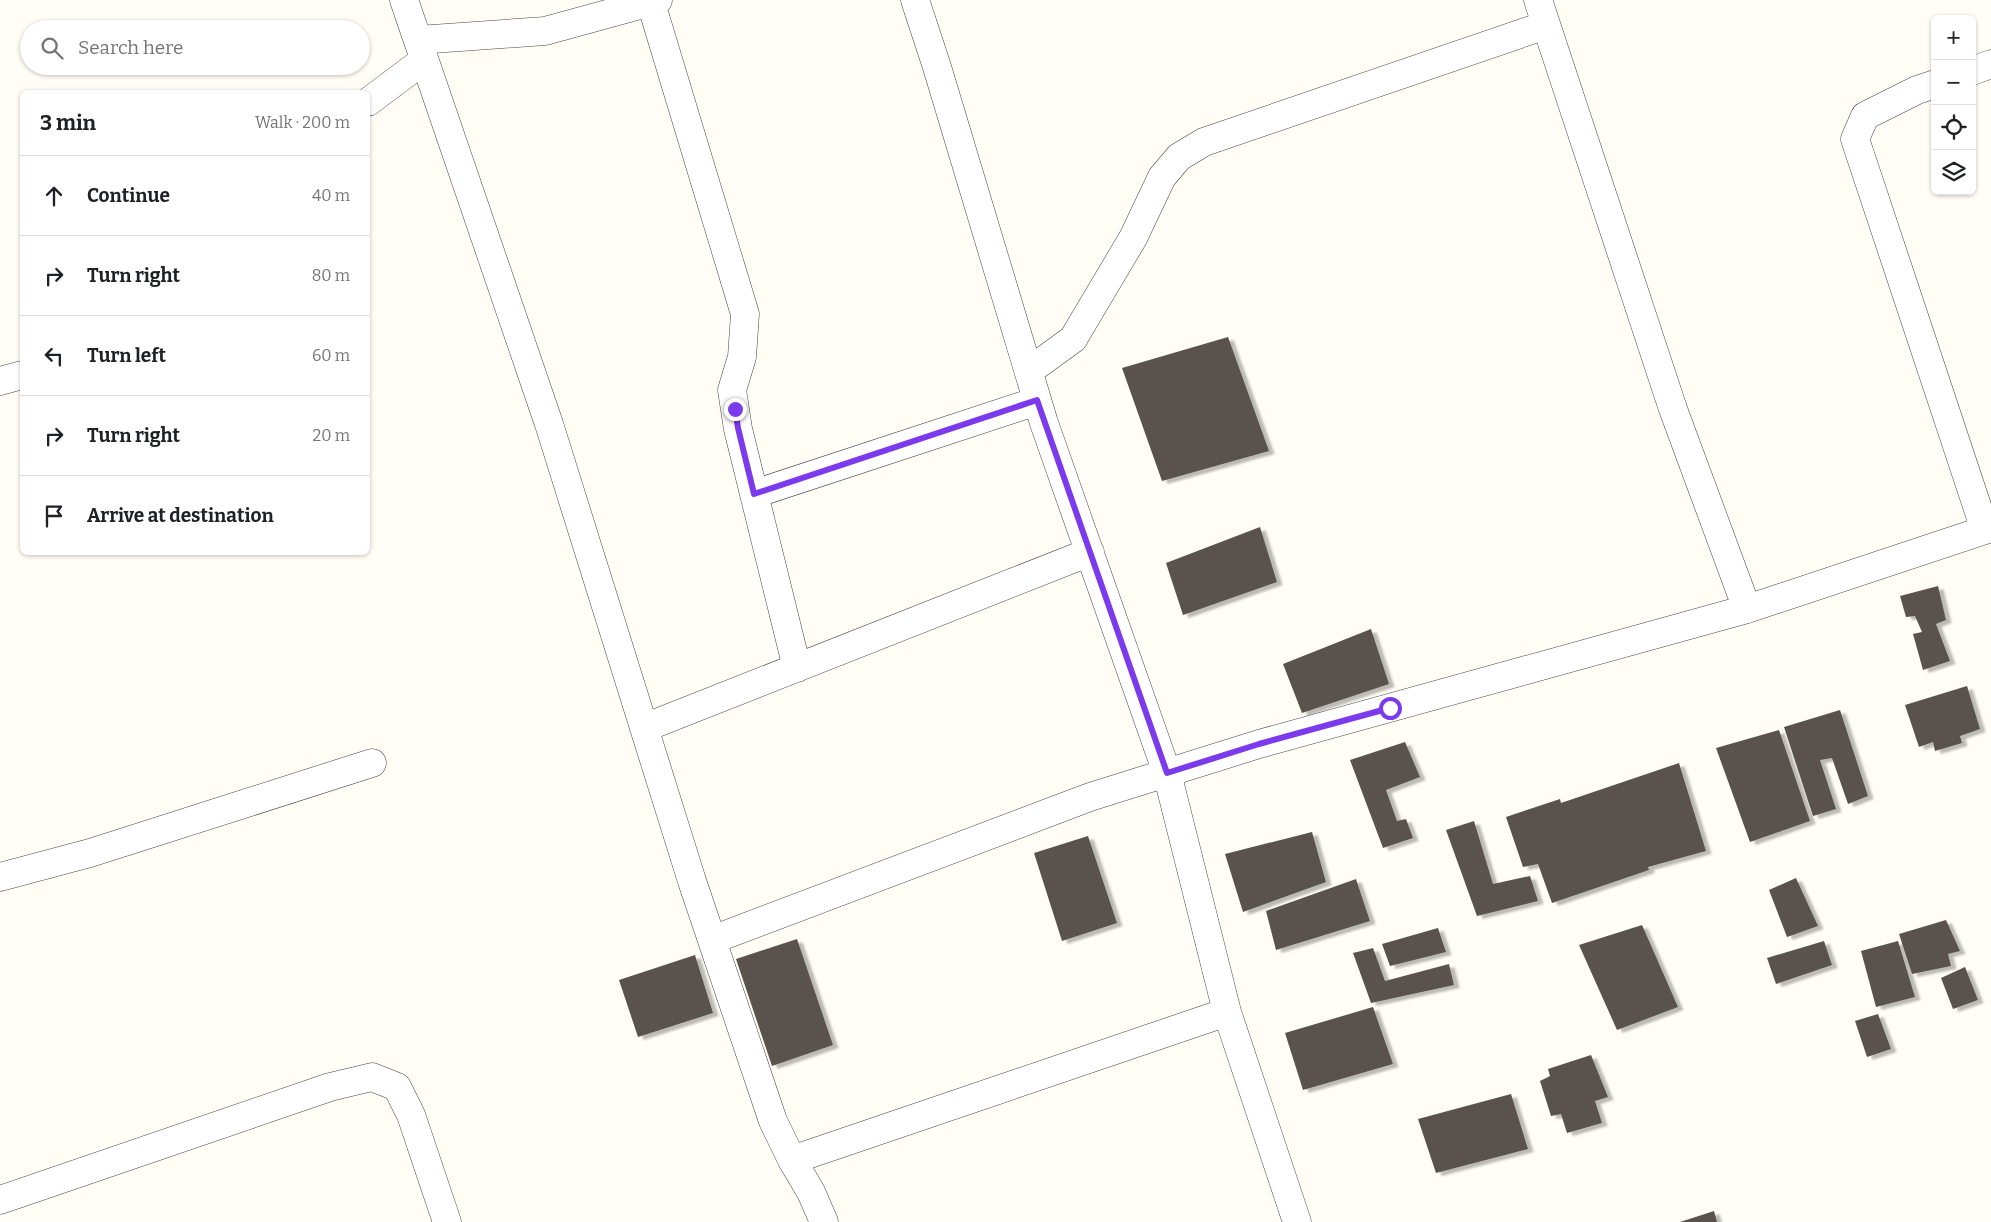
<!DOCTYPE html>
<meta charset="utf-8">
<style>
body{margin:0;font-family:Bitter,serif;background:#f6f6f6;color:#202124}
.controls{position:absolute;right:15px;top:15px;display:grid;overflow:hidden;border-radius:8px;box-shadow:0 1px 4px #0004}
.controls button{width:45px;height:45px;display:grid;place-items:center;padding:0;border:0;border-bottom:1px solid #e0e0e0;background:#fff;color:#202124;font:25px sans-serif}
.stop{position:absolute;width:15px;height:15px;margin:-11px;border:4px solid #7c3aed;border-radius:50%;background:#fff}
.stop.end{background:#7c3aed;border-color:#fff;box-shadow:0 1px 5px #0008}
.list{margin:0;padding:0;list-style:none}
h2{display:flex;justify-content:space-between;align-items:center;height:65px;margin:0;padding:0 20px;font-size:21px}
h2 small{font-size:16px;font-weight:400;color:#757577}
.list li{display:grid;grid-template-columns:32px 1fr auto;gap:15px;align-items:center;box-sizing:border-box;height:80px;padding:0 20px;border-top:1px solid #e0e0e0}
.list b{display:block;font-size:19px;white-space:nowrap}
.list em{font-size:16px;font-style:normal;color:#757577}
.icon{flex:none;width:28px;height:28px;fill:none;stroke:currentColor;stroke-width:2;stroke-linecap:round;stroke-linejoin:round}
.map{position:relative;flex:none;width:1991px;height:1222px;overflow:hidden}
.search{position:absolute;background:#fff;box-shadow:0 1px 4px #0004;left:20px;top:20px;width:350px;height:55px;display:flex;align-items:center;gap:12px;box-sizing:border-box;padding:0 18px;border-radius:28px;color:#757577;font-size:19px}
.panel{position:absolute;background:#fff;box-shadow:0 1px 4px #0004;left:20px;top:90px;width:350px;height:465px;border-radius:8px}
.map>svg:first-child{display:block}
.building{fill:#5a524d;filter:url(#shadow)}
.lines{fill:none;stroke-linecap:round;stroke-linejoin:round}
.minor-casing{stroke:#444;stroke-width:29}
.minor{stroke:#fff;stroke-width:28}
.route{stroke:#7c3aed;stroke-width:6}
</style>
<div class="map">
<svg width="1991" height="1222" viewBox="0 0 1991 1222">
<defs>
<filter id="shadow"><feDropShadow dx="5.5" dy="3" stdDeviation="1" flood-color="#0004"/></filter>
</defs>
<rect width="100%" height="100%" fill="#fffdf5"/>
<path class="building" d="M1228 337 1269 451 1162 481 1122 368Z
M1260 527 1277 582 1183 615 1166 563Z
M1938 586 1946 620 1936 624 1950 661 1923 670 1913 634 1922 632 1915 616 1906 617 1900 596Z
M1371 629 1389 684 1302 713 1283 664Z
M1967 686 1980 729 1960 736 1962 743 1935 751 1933 742 1919 747 1905 705Z
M1840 710 1868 796 1848 804 1832 758 1820 760 1836 809 1813 816 1784 727Z
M1779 730 1810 821 1750 842 1716 748Z
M1405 742 1420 777 1386 790 1397 821 1406 819 1413 838 1383 848 1350 760Z
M1679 763 1706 851 1648 867 1649 870 1552 903 1538 864 1523 867 1506 817 1560 799 1561 803Z
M1474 821 1493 884 1530 876 1538 901 1477 916 1446 830Z
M1312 832 1326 882 1243 912 1225 854Z
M1088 836 1117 923 1062 941 1034 853Z
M1796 878 1818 926 1787 937 1769 890Z
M1356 879 1370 921 1276 950 1266 911Z
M1946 920 1960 951 1948 954 1951 966 1912 974 1899 934Z
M1642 925 1678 1007 1617 1030 1579 945Z
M1438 928 1446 952 1390 966 1382 944Z
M797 939 833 1045 772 1066 736 959Z
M1824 941 1832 965 1776 984 1767 958Z
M1898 941 1915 997 1876 1007 1861 951Z
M1373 948 1385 981 1449 964 1454 985 1371 1003 1353 953Z
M695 955 713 1013 638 1037 619 980Z
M1965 967 1978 1000 1953 1009 1941 978Z
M1373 1007 1393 1064 1303 1090 1285 1033Z
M1878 1014 1891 1049 1867 1057 1855 1021Z
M1591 1055 1608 1097 1595 1101 1602 1123 1567 1133 1561 1114 1551 1116 1540 1081 1550 1076 1548 1069Z
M1511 1094 1528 1149 1436 1173 1418 1119Z
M1714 1211 1717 1222H1680Z"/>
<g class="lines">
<defs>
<path id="minor" d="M404 0 549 424 692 881 773 1121 792 1160 811 1192 824 1222
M915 0 937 67 1044 423 1167 773 1227 1012 1297 1222
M1538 0 1673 409 1747 609
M651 3 745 314 742 357 732 390 738 429 797 668
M418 40 545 31 658 0
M1972 71 1991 64
M1935 84 1917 90 1865 116 1855 139 1985 530
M368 102 424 60
M1029 371 1073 339 1133 238 1162 177 1179 157 1204 142 1546 25
M0 381 22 375
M754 494 1037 401
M644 728 1090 552
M0 877 90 853 372 763
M712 940 1090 797 1259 744 1747 609 1991 528
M792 1160 1227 1012
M0 1200 330 1087 372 1077 397 1087 411 1115 447 1222"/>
</defs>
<use href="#minor" class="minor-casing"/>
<use href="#minor" class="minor"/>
</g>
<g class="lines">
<path class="route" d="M735 409 738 428 754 494 1037 400 1167 773 1259 744 1390 708"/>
</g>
</svg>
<div class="controls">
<button>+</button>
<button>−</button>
<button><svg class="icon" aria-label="locate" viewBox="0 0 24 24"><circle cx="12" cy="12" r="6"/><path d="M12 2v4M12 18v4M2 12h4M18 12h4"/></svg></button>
<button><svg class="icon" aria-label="layers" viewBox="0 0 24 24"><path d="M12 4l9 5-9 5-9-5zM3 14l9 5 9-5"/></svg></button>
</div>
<div class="stop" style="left:1390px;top:708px"></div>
<div class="stop end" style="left:735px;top:409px"></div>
<div class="search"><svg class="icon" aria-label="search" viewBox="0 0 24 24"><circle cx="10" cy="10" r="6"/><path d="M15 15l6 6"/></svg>Search here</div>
<section class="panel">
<h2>3 min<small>Walk · 200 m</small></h2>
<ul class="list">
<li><svg class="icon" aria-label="ahead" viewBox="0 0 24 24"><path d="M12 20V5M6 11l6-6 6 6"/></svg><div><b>Continue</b></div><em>40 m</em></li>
<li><svg class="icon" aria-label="right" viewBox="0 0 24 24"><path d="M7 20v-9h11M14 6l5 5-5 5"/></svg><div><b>Turn right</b></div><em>80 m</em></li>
<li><svg class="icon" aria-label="left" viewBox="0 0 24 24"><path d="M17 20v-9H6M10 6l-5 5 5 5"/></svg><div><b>Turn left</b></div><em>60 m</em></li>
<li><svg class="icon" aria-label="right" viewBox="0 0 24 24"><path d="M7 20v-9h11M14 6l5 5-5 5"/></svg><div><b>Turn right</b></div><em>20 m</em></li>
<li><svg class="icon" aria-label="arrive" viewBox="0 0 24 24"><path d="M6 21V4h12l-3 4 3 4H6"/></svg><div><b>Arrive at destination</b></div></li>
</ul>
</section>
</div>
